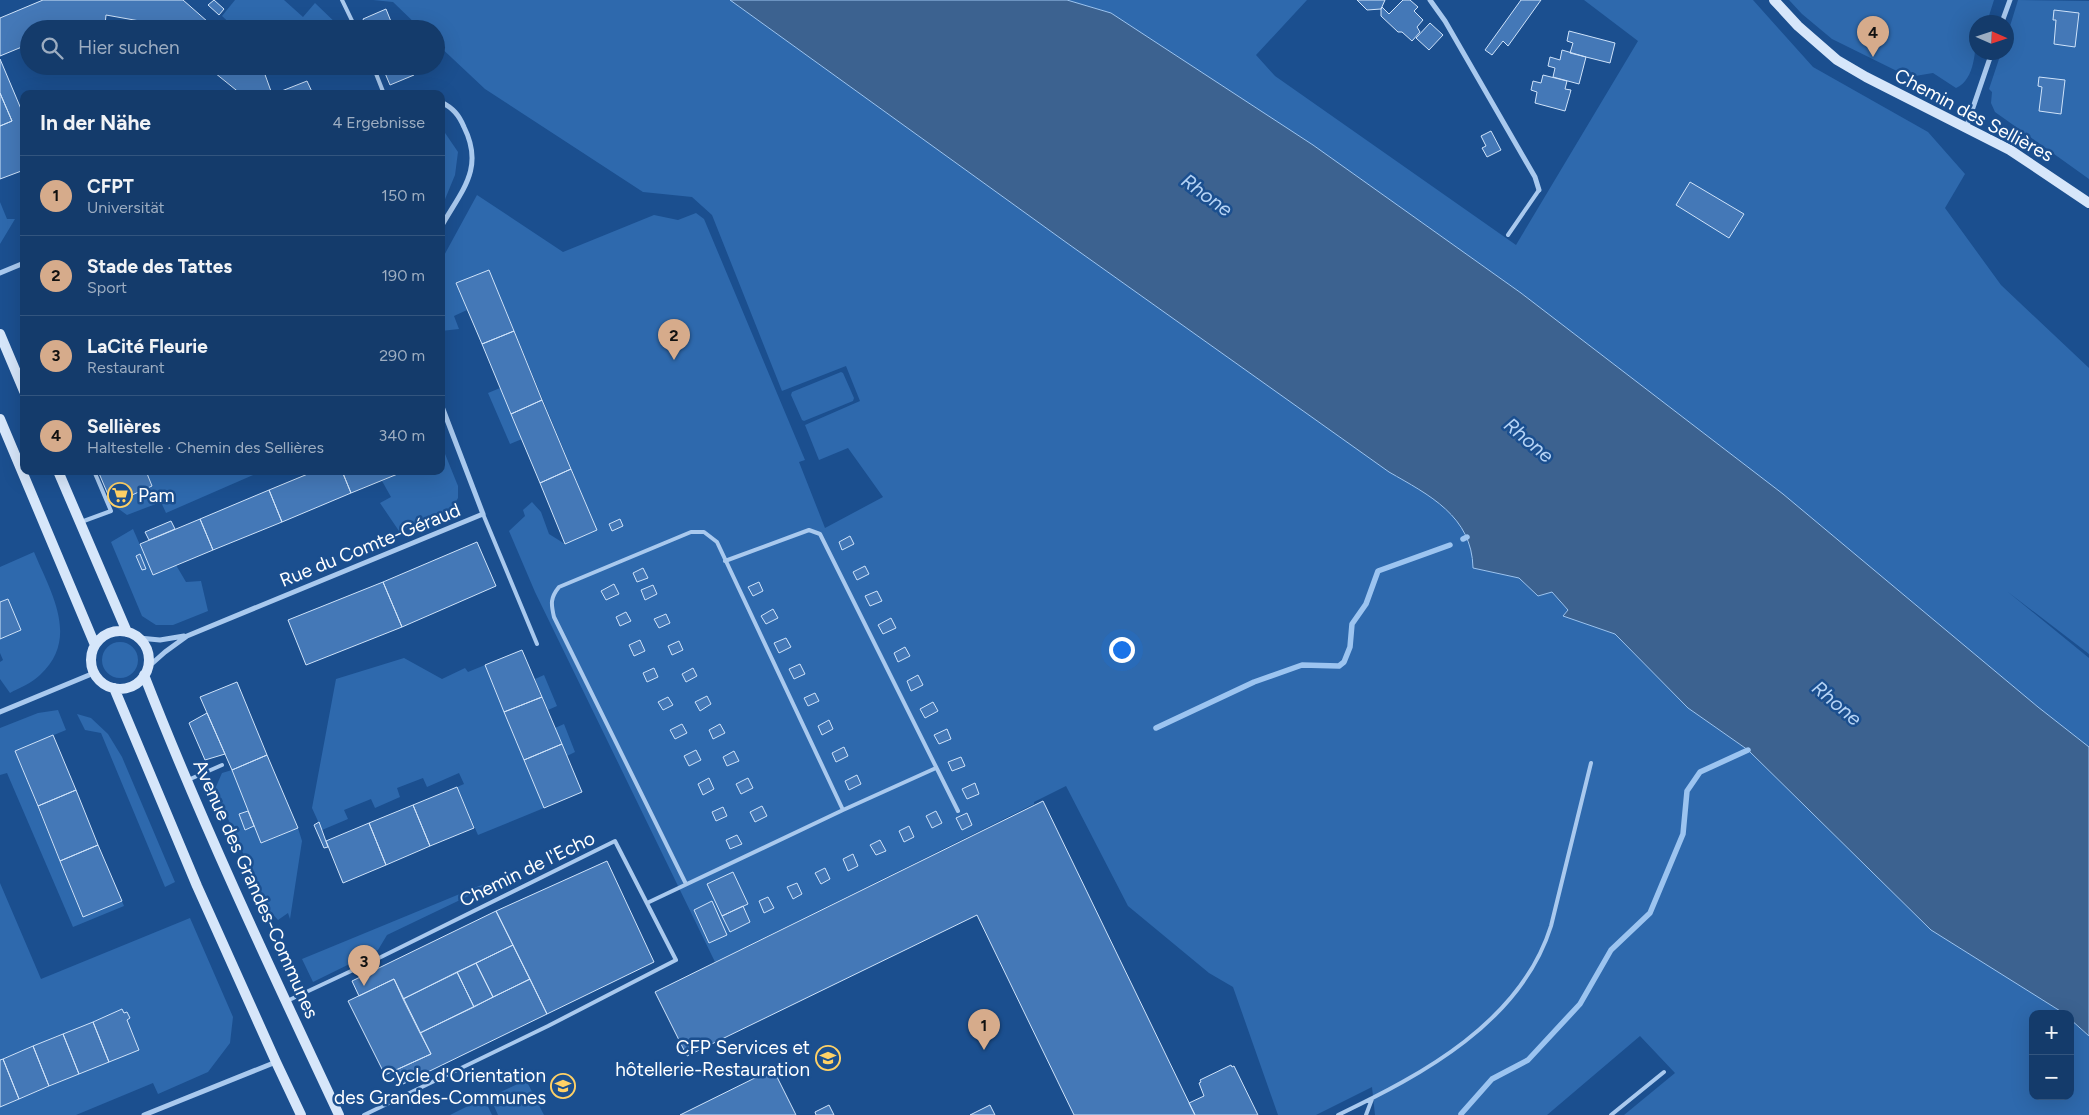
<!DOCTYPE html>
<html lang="de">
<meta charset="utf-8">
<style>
body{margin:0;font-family:Figtree,sans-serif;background:#1d4271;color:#f1f3f6}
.controls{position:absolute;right:15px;bottom:15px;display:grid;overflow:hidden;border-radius:10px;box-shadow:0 5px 20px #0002}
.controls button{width:45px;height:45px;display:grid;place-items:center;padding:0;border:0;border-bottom:1px solid #33557e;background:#143b6b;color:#f1f3f6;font:25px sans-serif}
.compass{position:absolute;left:1969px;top:15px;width:45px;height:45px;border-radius:50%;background:#143b6b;box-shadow:0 5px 20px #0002;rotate:93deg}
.you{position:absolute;left:1121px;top:649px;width:18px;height:18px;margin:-12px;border:4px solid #fff;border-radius:50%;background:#1a73e8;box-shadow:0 0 0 8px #1a73e833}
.badge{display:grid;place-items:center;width:32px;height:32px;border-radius:50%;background:#d6ab8b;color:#111;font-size:16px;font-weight:700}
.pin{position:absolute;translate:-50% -41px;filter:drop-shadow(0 1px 2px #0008)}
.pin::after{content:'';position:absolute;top:26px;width:18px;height:15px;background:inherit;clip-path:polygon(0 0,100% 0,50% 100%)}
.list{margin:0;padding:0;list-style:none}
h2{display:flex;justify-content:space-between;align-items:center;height:65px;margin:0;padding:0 20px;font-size:21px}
h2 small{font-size:16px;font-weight:400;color:#9dadc1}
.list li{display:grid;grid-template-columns:32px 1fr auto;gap:15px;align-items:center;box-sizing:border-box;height:80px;padding:0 20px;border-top:1px solid #33557e}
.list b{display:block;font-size:19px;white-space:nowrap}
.list p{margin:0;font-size:16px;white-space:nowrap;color:#9dadc1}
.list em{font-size:16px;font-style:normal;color:#9dadc1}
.icon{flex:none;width:28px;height:28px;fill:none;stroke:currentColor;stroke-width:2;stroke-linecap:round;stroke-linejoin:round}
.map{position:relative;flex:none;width:2089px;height:1115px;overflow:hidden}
.search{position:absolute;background:#143b6b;box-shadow:0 5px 20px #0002;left:20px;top:20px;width:425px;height:55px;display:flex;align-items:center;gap:12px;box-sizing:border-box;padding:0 18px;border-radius:28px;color:#9dadc1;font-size:19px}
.panel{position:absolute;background:#143b6b;box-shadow:0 5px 20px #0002;left:20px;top:90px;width:425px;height:385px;border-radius:10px}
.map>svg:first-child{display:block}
.green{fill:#2e69ad}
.water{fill:#3c6290;stroke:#9cc4f0}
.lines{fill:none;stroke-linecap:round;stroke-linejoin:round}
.stream{stroke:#9cc4f0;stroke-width:5.5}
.building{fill:#4478b7;stroke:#cfe3fa}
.lane{stroke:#a9c9ee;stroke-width:4}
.street{stroke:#a9c9ee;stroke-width:5}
.secondary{stroke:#d6e6fa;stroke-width:10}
.labels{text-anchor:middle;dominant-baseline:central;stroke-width:5;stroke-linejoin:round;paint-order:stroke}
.street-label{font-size:19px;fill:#fff;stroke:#1b4f8f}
.poi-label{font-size:19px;fill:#fff;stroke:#1b4f8f;text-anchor:end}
.water-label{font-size:20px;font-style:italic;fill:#b5d3f5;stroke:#1b4f8f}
</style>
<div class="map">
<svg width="2089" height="1115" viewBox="0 0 2089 1115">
<rect width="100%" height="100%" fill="#1b4f8f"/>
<path class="green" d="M235 0H284L303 17 315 3 342 29H236L222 16Z
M373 0H730L1067 243 1389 472C1429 495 1472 516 1473 568L1519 578 1538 596 1552 592 1568 610 1563 616 1615 634 1688 708 1748 750 1931 930 2065 1014H2033V1096H2070V1019L2089 1036V1115H1624L1675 1073 1640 1036 1547 1115H1375L1372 1087 1316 1115H1278L1233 987 1209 973 1128 906 1066 786 1034 802V804L715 962 535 592 509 531 525 516 523 510 532 502 541 512 549 534 565 544 597 530 489 270 457 283 467 310 454 316 459 329 441 331V261L477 195 563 252 654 215 678 220 696 213 704 219 805 460 799 462 825 528 883 497 848 448 819 460 805 425 860 401 846 366 782 391 712 215 692 197 643 192 485 89 436 43V29H421L393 2Z
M1067 0H1307L1256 55 1275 76 1516 245 1638 41 1584 0H1753L1813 67 1928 132 1965 174 1945 208 2001 285 2089 368V654L2008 592 2089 658V747L2038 707 1783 494 1521 293 1313 145 1111 13Z
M1789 0H1994L1987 22H1976C1976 43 1977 79 1956 88L1933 73 1909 77 1832 39 1802 14Z
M2018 0 2089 1V179L1995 112 1991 103 1992 92 1989 89 2001 53 2006 52 2007 36Z
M441 127 458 152 455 175 441 209Z
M0 202 7 219H15L0 244Z
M841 372 843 373 854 398 853 401 804 421 802 420 791 395 792 392Z
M500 388 522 439 510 444 488 393Z
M441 444 458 486V498L451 510 399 531 380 503 391 497 382 481 405 471H441Z
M146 471H262L166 513 161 502 127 515 112 504 152 486Z
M133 529 153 575 176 565 186 582 201 581 208 611 173 625H156L142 616 111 542Z
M34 552C51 593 80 638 40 675 32 683 19 688 10 693L0 679V662L3 660 0 653V639L21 630 8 599 0 602V567Z
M102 660a18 18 0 1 1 36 0a18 18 0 1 1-36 0Z
M404 658 442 679 465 668 468 672 485 665 544 808 478 835 457 787 464 784 459 773 427 787 423 778 397 788 400 797 375 808 371 799 344 810 348 819 322 830 312 808 336 679Z
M544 675 557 706 548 710 535 679Z
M58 710 66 730 15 751 82 916 122 901 124 906 73 927 7 773 0 775V728L38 713Z
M77 714 91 718 108 734 122 757 175 882 165 887 101 733 85 730Z
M564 724 575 752 567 756 555 728Z
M232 770 262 843 298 828 302 841 290 919 288 913 278 920 267 908 215 789 222 773Z
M0 883 41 979 190 918 233 1017 230 1043 208 1072 158 1094 153 1083 76 1115H0V1107L79 1074 62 1034 0 1060Z
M484 884 483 889 387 935 378 950 313 982 302 959Z
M526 1080 544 1115H498L490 1097Z
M484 1098 492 1115H450Z"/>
<path class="water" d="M730 0H1067L1111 13 1313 145 1521 293 1783 494 2038 707 2089 747V1036L2070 1019V1014H2065L1931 930 1748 750 1688 708 1615 634 1563 616 1568 610 1552 592 1538 596 1519 578 1473 568C1472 516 1429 495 1389 472L1067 243Z"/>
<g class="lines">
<path class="stream" d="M1463 539 1467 537
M1156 728 1254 682 1302 665 1339 666 1344 662 1350 647 1352 624 1366 604 1378 571 1450 545
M1461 1114 1492 1079 1528 1060 1580 1004 1611 950 1650 913 1683 834 1687 791 1700 772 1748 750"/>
</g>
<path class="building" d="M43 0H183L216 29H150L151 23 106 15 105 25 82 22 81 29H29V44L0 56V18Z
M214 0 224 9 219 15 208 5Z
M1357 0H1385L1381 9 1367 10Z
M1403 0H1410L1418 7 1414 11 1423 20 1417 27 1420 32 1412 41 1402 32H1398L1381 16V9L1382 7 1389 14Z
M1521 0H1541L1508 46 1503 41 1492 55 1485 50Z
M386 9 394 29H367L363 19Z
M2054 10 2079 13 2075 47 2054 44 2056 20H2053Z
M1430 23 1443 35 1429 50 1416 38Z
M1569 31 1615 43 1610 63 1570 53 1573 43 1567 41Z
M1562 50 1586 57 1579 84 1553 77 1555 68 1548 66 1550 57 1560 60Z
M0 59 24 116V170L0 179V126L12 121 0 93Z
M192 66H259L263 69 272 94H241L215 73 191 70Z
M382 66H410L414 75 390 85Z
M1543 75 1567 81 1565 89 1571 90 1565 111 1535 103 1537 92 1531 90 1533 81 1541 83Z
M2039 77 2065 80 2061 114 2039 111 2042 87 2038 86Z
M307 81 313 94H274Z
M0 93 12 121 0 126Z
M1491 131 1501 150 1487 157 1482 148 1486 146 1481 136Z
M1690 182 1744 214 1729 238 1676 205Z
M489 270 514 331 482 344 456 283Z
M514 331 542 400 511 414 482 344Z
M542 400 571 469 540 483 511 414Z
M571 469 597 530 565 544 540 483Z
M98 471H146L152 486 112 504Z
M315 471H342L351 493 282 522 269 490Z
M342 471H405L351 493Z
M269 490 282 522 213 550 200 519Z
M200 519 213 550 153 575 140 544Z
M620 519 623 526 612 531 609 524Z
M171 521 175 529 149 540 145 532Z
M850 536 854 544 842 550 839 542Z
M477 542 496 586 402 627 383 582Z
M140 554 146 569 142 570 136 556Z
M865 566 869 574 857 580 853 572Z
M643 568 648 578 637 582 633 573Z
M383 582 402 627 306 665 288 620Z
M759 582 763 591 753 596 748 587Z
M614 584 619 594 606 600 601 591Z
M653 585 657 594 645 600 641 590Z
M877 591 882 601 870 606 865 596Z
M8 599 21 630 0 639V602Z
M773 609 778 618 766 624 761 616Z
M626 612 631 621 620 626 616 617Z
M666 614 670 623 659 628 654 619Z
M891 618 896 628 883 634 878 625Z
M786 638 791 647 779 653 774 643Z
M640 640 645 651 634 656 629 645Z
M679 641 683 650 672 655 668 646Z
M905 647 910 656 898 662 894 653Z
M522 650 542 697 504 712 485 665Z
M800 664 805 674 794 679 789 669Z
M654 668 658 677 647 682 643 673Z
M693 668 697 676 686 682 682 674Z
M918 675 923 685 911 691 907 681Z
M237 682 267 755 232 770 200 697Z
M815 693 819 701 808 706 804 698Z
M707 696 711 704 700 711 695 702Z
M542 697 562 744 524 760 504 712Z
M668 697 673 705 663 710 658 702Z
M933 702 938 711 925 718 920 709Z
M207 713 225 754 205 760 189 723Z
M829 720 833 729 822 735 818 726Z
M682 724 687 733 675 739 670 730Z
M720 724 725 733 713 739 709 730Z
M947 729 951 739 939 744 934 735Z
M53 735 76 790 38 806 15 751Z
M562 744 582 792 544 808 524 760Z
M844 747 848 756 836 762 832 753Z
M696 750 701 760 689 766 684 756Z
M734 751 739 761 727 766 723 757Z
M267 755 298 828 261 843 232 770Z
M961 757 965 766 952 771 948 762Z
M857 775 861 784 849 790 845 781Z
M709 778 714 789 703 795 698 784Z
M748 778 753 788 741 794 736 784Z
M975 783 979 794 967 799 962 789Z
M457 787 474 828 430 846 413 805Z
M76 790 98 845 60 861 38 806Z
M1043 801 1195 1115H1074L977 915 687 1056 655 992Z
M413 805 430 846 386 865 369 823Z
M762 806 767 816 755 822 750 812Z
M723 807 727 816 716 821 712 812Z
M248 811 254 826 245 830 239 814Z
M936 811 942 823 932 828 926 816Z
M967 813 972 825 962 830 956 818Z
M319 822 328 847 324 848 314 825Z
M369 823 386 865 343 883 326 841Z
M909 826 914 837 904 842 899 831Z
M737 835 742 844 730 849 726 840Z
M880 840 886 851 876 855 870 845Z
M98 845 122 901 83 917 60 861Z
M853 854 858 866 848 871 843 859Z
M607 861 654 962 547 1014 496 911Z
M825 868 830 879 821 884 815 873Z
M733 872 748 904 722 916 707 884Z
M797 883 802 894 793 899 787 887Z
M768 897 774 908 764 913 759 901Z
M712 901 727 935 709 943 694 910Z
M743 906 750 922 730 932 722 916Z
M496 911 513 945 403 999 394 979 359 996 352 981Z
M513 945 530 979 493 997 476 963Z
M476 963 493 997 474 1007 457 972Z
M457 972 474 1007 420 1033 403 999Z
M394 979 431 1054 385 1075 348 1001Z
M530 979 547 1014 403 1084 396 1070 431 1054 420 1033Z
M122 1009 124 1013 127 1012 130 1018 127 1020 139 1050 109 1062 93 1022Z
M93 1022 109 1062 79 1074 63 1034Z
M63 1034 79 1074 49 1086 33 1046Z
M33 1046 49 1086 19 1099 3 1059Z
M3 1059 19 1099 0 1107V1060Z
M1231 1065 1232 1067 1234 1066 1258 1115H1195L1189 1103 1204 1096 1199 1083 1201 1082 1200 1080Z
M773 1069 796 1115H680Z
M829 1105 834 1115H816L815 1112Z
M990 1105 995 1115H970Z"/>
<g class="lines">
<path class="lane" d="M342 0 356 29
M373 66 384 94
M1508 235 1539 190
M483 514 537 644
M81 522 111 511 94 471
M725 561 809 530 820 534 958 811
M188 780 222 765
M843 810 936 768
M647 903 843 810 717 542 704 532H691L559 587C550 598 551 604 554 617L686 884
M287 1001 381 957 615 841 676 960 548 1026 364 1115
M1338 1115C1422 1075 1521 1022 1551 926L1591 763
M1366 1115 1372 1099
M1611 1115 1664 1072"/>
<path class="street" d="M1430 0 1445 21 1535 177 1539 190
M2002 22 2010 0
M441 102C453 108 459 115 464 127 485 169 461 191 441 227
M1966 128 1992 52
M0 273 24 263
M139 638 160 640 184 636
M147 668 165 652 187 636 483 514 441 404
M0 712 94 673
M144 1115 276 1062"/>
<path class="secondary" d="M1774 0 1798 26 1837 60 1866 77 2010 150 2089 203
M0 334 24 391
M0 419 95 645
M58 471 127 632
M91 660a29 29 0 1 1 58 0a29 29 0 1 1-58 0Z
M144 675C202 824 271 970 339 1115
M114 688 197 886 276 1062 301 1115"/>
</g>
<defs>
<symbol id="supermarket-ring" viewBox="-11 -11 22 22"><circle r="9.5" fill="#1b4f8f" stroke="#ffd166" stroke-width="1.5"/><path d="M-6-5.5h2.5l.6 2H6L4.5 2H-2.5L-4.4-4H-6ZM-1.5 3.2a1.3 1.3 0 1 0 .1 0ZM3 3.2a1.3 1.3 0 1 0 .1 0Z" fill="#ffd166"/></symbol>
<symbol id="university-ring" viewBox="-11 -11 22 22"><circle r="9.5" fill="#1b4f8f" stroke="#ffd166" stroke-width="1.5"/><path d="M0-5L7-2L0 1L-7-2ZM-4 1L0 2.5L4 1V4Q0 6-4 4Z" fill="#ffd166"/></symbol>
<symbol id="school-ring" viewBox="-11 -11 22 22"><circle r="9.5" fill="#1b4f8f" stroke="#ffd166" stroke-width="1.5"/><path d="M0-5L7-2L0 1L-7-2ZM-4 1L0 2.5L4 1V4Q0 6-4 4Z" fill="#ffd166"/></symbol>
</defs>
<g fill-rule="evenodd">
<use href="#supermarket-ring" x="106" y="481" width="28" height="28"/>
<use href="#university-ring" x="814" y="1044" width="28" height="28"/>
<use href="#school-ring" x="549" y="1072" width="28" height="28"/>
</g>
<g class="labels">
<g class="street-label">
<text transform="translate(1974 115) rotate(28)">Chemin des Sellières</text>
<text transform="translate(370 545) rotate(-22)">Rue du Comte-Géraud</text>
<text transform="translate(527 869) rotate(-26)">Chemin de l'Echo</text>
<text transform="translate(256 889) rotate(66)">Avenue des Grandes-Communes</text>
</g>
<g class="poi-label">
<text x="138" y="495" text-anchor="start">Pam</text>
<text x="810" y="1047">CFP Services et<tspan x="810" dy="22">hôtellerie-Restauration</tspan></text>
<text x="546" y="1075">Cycle d'Orientation<tspan x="546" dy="22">des Grandes-Communes</tspan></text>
</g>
<g class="water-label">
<text transform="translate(1207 195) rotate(36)">Rhone</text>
<text transform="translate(1529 440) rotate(40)">Rhone</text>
<text transform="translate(1837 703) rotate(40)">Rhone</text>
</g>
</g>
</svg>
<div class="controls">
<button>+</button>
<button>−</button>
</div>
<svg class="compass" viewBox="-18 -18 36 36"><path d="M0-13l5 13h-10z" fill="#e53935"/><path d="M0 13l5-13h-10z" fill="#9dadc1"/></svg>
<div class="you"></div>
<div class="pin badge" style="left:984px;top:1050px">1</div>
<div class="pin badge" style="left:674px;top:360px">2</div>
<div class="pin badge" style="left:364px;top:986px">3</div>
<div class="pin badge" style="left:1873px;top:57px">4</div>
<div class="search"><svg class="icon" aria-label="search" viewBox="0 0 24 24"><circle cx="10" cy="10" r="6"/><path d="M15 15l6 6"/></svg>Hier suchen</div>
<section class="panel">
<h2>In der Nähe<small>4 Ergebnisse</small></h2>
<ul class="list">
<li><span class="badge">1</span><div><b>CFPT</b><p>Universität</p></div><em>150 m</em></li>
<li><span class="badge">2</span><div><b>Stade des Tattes</b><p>Sport</p></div><em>190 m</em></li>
<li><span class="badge">3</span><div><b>LaCité Fleurie</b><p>Restaurant</p></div><em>290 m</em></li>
<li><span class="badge">4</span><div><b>Sellières</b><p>Haltestelle · Chemin des Sellières</p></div><em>340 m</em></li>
</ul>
</section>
</div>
